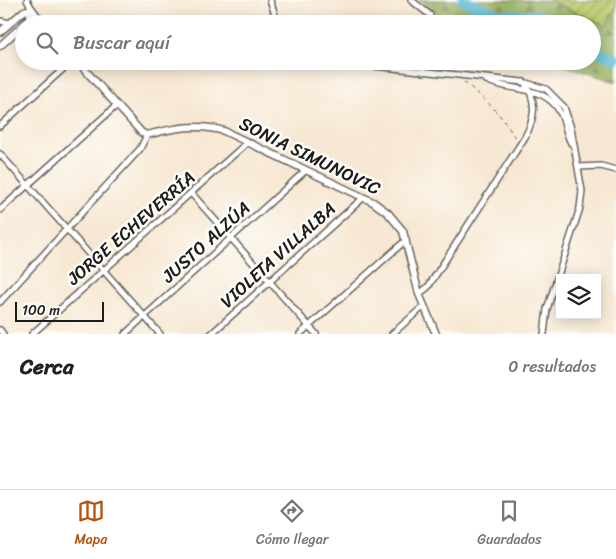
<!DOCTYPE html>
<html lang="es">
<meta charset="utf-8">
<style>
body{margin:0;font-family:Sriracha,sans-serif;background:#f6f6f6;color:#222}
.controls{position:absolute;right:15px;bottom:15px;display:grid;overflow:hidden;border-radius:0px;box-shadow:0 2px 12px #0003}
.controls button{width:45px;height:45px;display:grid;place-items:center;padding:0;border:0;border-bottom:1px solid #e0e0e0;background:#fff;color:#222;font:25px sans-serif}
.scale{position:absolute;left:15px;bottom:12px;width:89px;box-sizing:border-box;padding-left:5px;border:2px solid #1c1c1c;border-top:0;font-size:14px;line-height:18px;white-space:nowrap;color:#1c1c1c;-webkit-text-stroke:4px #fdfcf7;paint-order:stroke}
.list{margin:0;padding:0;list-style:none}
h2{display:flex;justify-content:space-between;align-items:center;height:65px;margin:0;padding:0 20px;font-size:21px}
h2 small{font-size:16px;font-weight:400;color:#767676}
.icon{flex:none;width:28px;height:28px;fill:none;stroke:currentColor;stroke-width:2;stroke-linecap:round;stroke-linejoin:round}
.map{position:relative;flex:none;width:616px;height:334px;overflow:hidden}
.search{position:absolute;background:#fff;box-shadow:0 2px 12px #0003;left:15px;right:15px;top:15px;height:55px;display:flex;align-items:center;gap:12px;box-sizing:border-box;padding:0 18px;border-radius:28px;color:#767676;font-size:19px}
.sheet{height:155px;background:#fff}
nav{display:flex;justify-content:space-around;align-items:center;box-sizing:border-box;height:70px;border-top:1px solid #e0e0e0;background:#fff;font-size:14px;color:#767676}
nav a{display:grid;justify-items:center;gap:2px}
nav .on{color:#b45309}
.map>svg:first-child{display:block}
.forest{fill:url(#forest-firs);stroke:#58653e}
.garden{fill:url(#garden-furrows);stroke:#6c7344}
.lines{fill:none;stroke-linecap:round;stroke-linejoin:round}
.river{stroke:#52b6d1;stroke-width:11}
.minor-casing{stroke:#69635c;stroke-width:8}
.tertiary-casing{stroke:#69635c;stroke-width:9}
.path{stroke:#69635c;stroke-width:1;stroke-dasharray:4 4;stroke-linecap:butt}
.minor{stroke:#fff;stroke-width:5}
.tertiary{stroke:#fff;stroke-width:6}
.labels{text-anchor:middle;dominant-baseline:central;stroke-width:5;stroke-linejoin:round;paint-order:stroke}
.street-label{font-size:18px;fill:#1c1c1c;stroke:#fdfcf7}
</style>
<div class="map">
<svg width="616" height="334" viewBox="0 0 616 334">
<defs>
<pattern id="forest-firs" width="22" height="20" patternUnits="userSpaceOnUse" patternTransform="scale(1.25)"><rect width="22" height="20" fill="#94ae60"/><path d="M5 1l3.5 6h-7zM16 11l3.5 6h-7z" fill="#788d4e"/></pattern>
<pattern id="garden-furrows" width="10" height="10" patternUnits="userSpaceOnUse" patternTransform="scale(1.25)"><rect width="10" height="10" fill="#bbca6c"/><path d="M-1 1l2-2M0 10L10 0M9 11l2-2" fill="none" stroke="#a0ad5d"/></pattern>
</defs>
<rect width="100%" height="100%" fill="#fdfcf7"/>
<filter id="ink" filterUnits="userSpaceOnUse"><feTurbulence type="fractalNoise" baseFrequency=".02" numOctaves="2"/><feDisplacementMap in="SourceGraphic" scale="10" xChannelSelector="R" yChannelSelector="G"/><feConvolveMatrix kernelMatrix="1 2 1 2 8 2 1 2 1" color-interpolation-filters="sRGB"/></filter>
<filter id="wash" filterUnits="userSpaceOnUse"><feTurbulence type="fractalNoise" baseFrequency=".0096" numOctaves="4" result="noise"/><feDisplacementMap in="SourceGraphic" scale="20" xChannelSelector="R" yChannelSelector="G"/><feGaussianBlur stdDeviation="1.12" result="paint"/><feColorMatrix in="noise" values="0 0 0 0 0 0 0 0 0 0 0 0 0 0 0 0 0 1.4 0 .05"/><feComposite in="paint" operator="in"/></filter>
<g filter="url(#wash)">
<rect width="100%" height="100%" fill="#f7e8d3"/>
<path class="forest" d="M419 0H549L606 25 616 7V82L549 61H592V24H451Z"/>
<path class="garden" d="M549 0H616V7L606 25Z"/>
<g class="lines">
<path class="river" d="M463 0 499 15 539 16 553 24
M592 49 616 59"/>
</g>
</g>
<g filter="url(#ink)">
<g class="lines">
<defs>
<path id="minor" d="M27 0 32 9
M270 0 278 24
M411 0 430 15 431 24
M0 21 10 23
M328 61 523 82 546 89 564 107 571 128 582 191 580 208 547 309 544 334
M423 72 425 61
M486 80C511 93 546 83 561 114 565 123 566 134 571 143
M0 126 72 61
M0 154 160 334
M578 167 601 166 616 170
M192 194 316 334
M0 210 116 106
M419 294 428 287 525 137C535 118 538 101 524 82
M0 302 140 149 147 135
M0 330 3 334
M32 334 248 142
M125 334 305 171
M211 334 363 198
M300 334 406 240
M392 334 424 306"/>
<path id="tertiary" d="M32 9 43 24
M24 24 28 20 32 9
M0 32 24 11 32 9
M0 46 24 24
M77 61 142 133 147 135C173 128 198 123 224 131L373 202 388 213 403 231 419 294 436 334"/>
</defs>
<use href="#minor" class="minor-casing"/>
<use href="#tertiary" class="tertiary-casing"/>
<path class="path" d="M464 82C485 99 503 115 516 140"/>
<use href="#minor" class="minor"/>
<use href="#tertiary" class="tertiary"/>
</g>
</g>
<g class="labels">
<g class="street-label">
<text transform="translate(310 156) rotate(26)">SONIA SIMUNOVIC</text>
<text transform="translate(131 228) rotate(-41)">JORGE ECHEVERRÍA</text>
<text transform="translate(206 242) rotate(-42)">JUSTO ALZÚA</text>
<text transform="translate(278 255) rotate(-42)">VIOLETA VILLALBA</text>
</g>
</g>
</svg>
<div class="controls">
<button><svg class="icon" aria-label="layers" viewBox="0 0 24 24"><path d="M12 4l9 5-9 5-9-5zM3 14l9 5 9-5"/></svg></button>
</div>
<div class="scale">100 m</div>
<div class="search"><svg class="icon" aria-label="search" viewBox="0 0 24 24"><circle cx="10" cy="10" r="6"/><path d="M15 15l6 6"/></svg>Buscar aquí</div>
</div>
<section class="sheet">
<h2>Cerca<small>0 resultados</small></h2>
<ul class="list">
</ul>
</section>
<nav>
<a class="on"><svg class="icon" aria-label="map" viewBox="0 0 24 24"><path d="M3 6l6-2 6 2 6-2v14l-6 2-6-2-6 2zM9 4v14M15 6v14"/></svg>Mapa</a>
<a><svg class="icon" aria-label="directions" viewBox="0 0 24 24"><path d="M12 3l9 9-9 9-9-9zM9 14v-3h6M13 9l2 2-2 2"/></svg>Cómo llegar</a>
<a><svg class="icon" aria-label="saved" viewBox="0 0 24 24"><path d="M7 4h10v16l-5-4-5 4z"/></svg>Guardados</a>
</nav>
